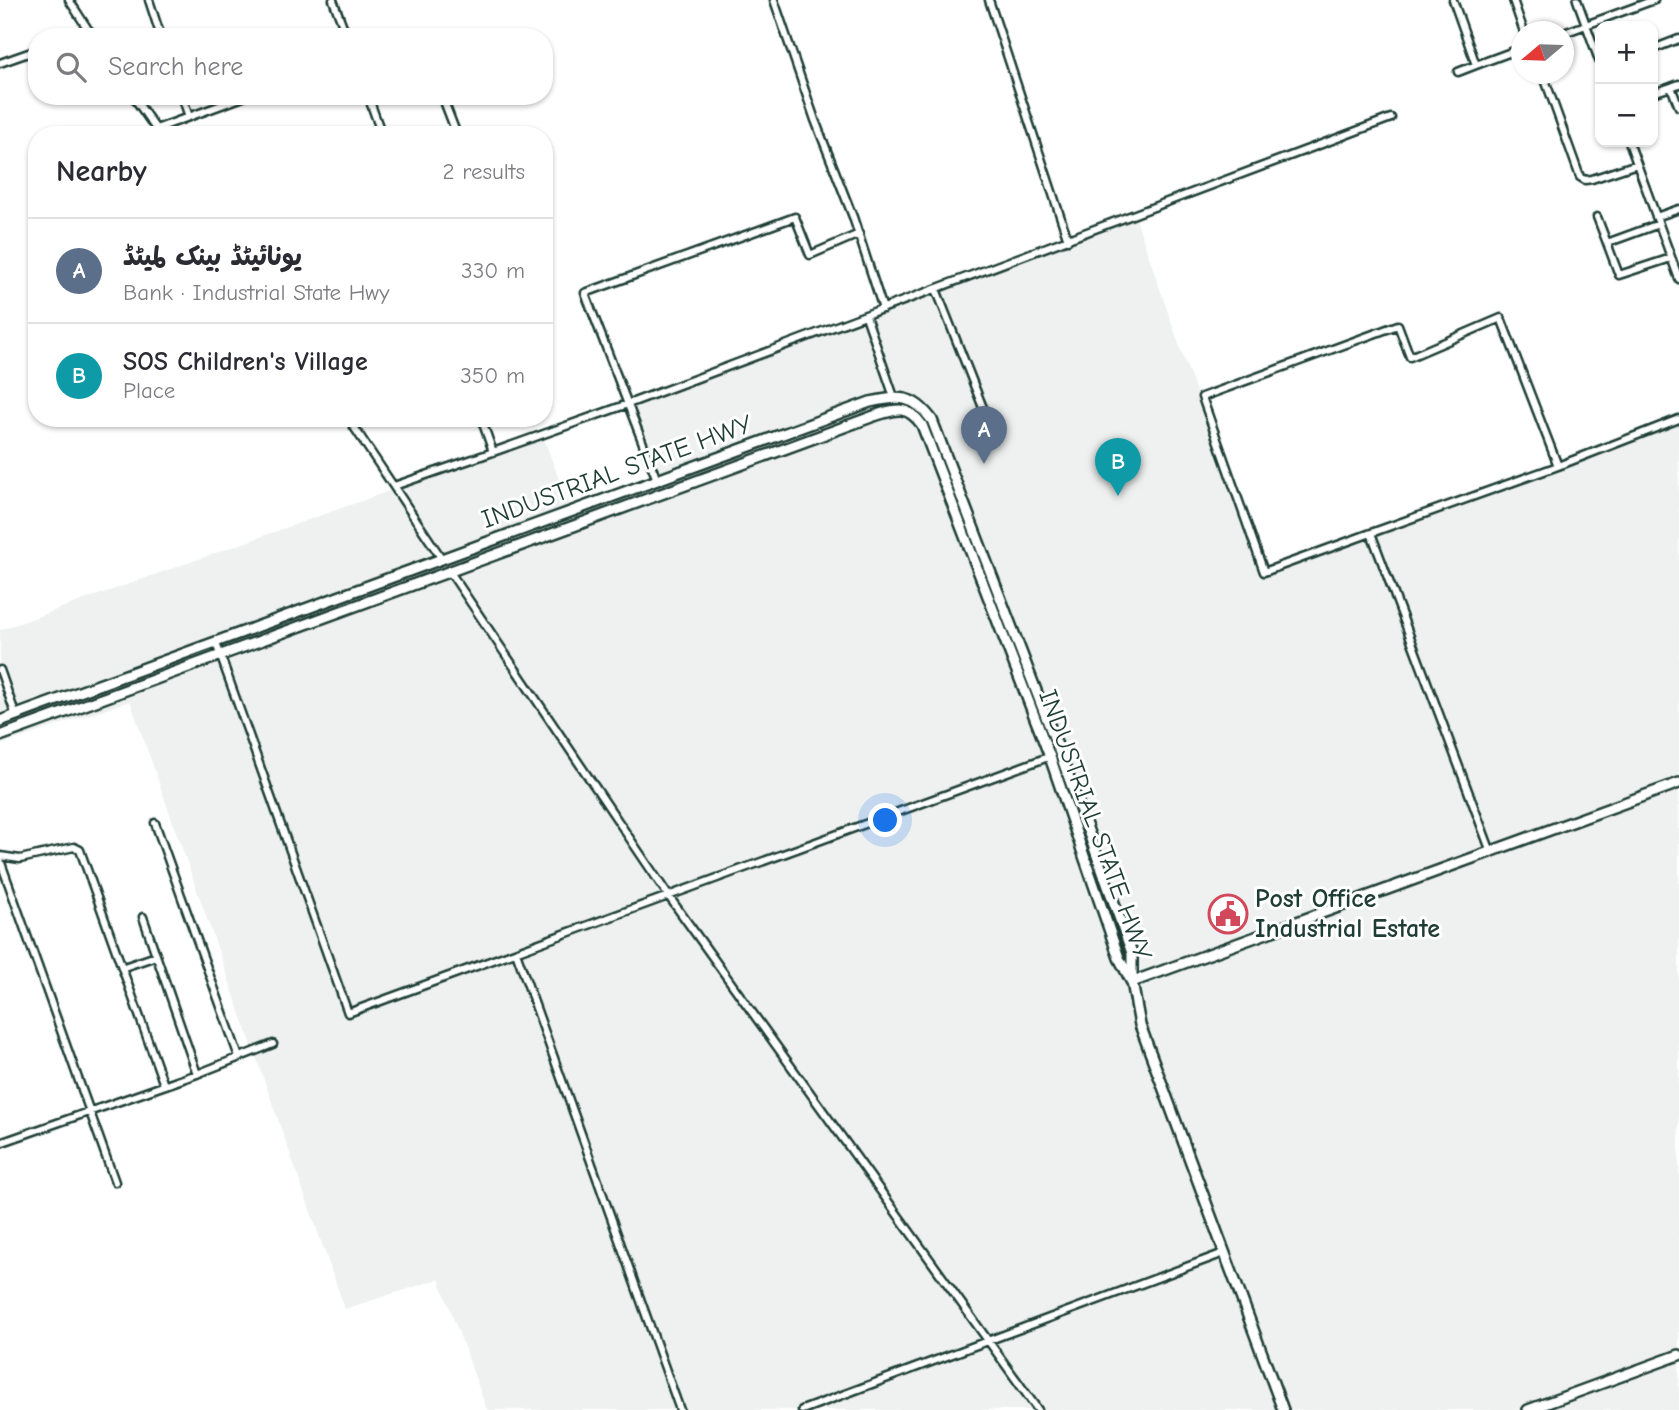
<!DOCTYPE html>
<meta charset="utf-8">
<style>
body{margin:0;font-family:"Comic Neue","Playpen Sans Arabic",sans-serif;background:#f7f7f7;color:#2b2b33}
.controls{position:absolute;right:21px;top:21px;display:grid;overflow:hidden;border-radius:14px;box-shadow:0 2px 5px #0004}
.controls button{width:63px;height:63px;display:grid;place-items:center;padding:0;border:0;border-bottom:2px solid #e1e1e2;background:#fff;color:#2b2b33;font:35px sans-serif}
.compass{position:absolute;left:1511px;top:21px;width:63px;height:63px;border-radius:50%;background:#fff;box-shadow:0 2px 5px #0004;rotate:251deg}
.you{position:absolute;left:886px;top:821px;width:24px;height:24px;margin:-18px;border:5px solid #fff;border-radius:50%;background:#1a73e8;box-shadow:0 0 0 10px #1a73e833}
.badge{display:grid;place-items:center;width:46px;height:46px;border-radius:50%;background:#d1495b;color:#fff;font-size:23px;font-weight:700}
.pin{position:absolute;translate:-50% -58px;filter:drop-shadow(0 2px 4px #0008)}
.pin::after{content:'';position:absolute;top:37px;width:24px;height:21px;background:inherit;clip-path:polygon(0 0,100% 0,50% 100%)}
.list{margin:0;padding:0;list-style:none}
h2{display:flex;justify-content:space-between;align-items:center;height:91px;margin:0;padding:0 28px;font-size:30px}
h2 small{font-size:23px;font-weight:400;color:#7c7c81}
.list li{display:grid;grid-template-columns:46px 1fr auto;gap:21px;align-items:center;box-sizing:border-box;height:105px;padding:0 28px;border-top:2px solid #e1e1e2}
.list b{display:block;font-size:26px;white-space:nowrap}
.list p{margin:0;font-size:23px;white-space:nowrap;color:#7c7c81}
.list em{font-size:23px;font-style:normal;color:#7c7c81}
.icon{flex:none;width:38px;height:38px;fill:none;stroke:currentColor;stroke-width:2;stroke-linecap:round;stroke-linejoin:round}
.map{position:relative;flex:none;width:1679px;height:1410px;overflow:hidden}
.search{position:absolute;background:#fff;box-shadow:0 2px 5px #0004;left:28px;top:28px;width:525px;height:77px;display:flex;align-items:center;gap:18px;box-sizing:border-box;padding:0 24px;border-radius:28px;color:#7c7c81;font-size:26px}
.panel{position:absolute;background:#fff;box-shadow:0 2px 5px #0004;left:28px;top:126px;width:525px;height:301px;border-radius:28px}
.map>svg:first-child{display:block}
.built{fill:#eef1f0}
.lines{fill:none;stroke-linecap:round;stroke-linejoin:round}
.street-casing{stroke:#1f3d34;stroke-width:11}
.secondary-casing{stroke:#1f3d34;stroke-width:14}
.street{stroke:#fff;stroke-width:6}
.secondary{stroke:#fff;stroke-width:9}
.labels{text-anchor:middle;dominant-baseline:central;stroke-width:6;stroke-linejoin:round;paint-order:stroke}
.street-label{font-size:26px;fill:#1f3d34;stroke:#fff}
.poi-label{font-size:26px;font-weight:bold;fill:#1f3d34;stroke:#fff;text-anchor:start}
</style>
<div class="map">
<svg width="1679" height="1410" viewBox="0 0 1679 1410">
<rect width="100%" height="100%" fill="#fff"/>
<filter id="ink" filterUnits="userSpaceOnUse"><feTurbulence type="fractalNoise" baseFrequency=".0143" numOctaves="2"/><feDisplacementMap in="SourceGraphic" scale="14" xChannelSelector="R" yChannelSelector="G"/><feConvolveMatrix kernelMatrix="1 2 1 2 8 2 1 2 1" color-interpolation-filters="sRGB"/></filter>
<g filter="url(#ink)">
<path class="built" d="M1135 216 1184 359 1262 567 1679 418V1410H487L439 1279 345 1309 130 701 0 745V630L543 436 570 509 657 477 632 402Z"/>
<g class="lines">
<defs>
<path id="street" d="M69 0 93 37
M149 0 161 37
M333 0 347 37
M774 0 815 120 853 217 883 309
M989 0 1068 240
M1453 0 1476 65 1522 48
M1513 0 1524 32
M1577 0 1600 63
M1564 33 1654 0
M74 37 90 31
M1653 49 1679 39
M0 63 37 50
M1458 72 1476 65
M1543 74 1580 177 1585 180 1592 179 1637 164
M1679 84 1671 87 1679 107
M1653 93 1671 87
M133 96 160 135
M182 96 189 117
M368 96 382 135
M442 96 457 135
M156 129 246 96
M1629 142 1679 279
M1597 217 1607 243 1659 224
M1656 217 1679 209
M1607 243 1619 275 1671 258
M936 289 991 428
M866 316 894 397
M348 418 442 559
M493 452 628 404 1391 118
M1558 466 1679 419
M657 480 585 293 795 217 810 255 859 234
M394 486 493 452 481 418
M1371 533 1558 466 1501 318 1410 357 1398 325 1202 397 1264 572 1371 533 1491 852
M450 572 670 898 1038 1410
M216 643 348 1013 1051 756
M0 670 16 716
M155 823 239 1057
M0 856 20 859 74 847 80 850 164 1085
M0 860 115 1182
M143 917 197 1074
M516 952 680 1410
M124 967 156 956
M0 1143 197 1074 273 1044
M802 1410 1224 1253"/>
<path id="secondary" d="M0 721 870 402C899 396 913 394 932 420L1060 753 1132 953V982L1140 1025 1283 1410
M0 736 874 416C896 409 907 404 922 425L1050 757 1119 958 1131 981
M1132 982 1679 783
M1528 1410 1679 1355"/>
</defs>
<use href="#street" class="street-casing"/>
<use href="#secondary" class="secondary-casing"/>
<use href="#street" class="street"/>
<use href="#secondary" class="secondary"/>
</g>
</g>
<defs>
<symbol id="civic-ring" viewBox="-11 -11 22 22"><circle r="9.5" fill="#fff" stroke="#d1495b" stroke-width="1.5"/><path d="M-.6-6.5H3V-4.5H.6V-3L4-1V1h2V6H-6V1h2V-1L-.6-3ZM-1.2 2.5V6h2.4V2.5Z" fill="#d1495b"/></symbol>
</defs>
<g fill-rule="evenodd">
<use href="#civic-ring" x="1206" y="892" width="44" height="44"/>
</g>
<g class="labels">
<g class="street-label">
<text transform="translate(617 472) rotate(-20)">INDUSTRIAL STATE HWY</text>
<text transform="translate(1095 825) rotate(70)">INDUSTRIAL STATE HWY</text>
</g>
<g class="poi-label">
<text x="1255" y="899">Post Office<tspan x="1255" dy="30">Industrial Estate</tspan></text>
</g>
</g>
</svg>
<div class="controls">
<button>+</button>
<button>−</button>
</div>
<svg class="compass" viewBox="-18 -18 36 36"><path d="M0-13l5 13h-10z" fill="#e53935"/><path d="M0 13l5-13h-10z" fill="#7c7c81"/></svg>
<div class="you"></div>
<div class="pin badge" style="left:984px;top:464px;background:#5c6f8a">A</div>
<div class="pin badge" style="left:1118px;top:496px;background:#0f9aa8">B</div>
<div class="search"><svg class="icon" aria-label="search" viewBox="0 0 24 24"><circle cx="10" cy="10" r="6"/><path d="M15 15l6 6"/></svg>Search here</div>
<section class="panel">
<h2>Nearby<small>2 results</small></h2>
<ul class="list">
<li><span class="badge" style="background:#5c6f8a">A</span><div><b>یونائیٹڈ بینک لمیٹڈ</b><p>Bank · Industrial State Hwy</p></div><em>330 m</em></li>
<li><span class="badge" style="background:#0f9aa8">B</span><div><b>SOS Children's Village</b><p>Place</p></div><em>350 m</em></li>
</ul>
</section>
</div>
